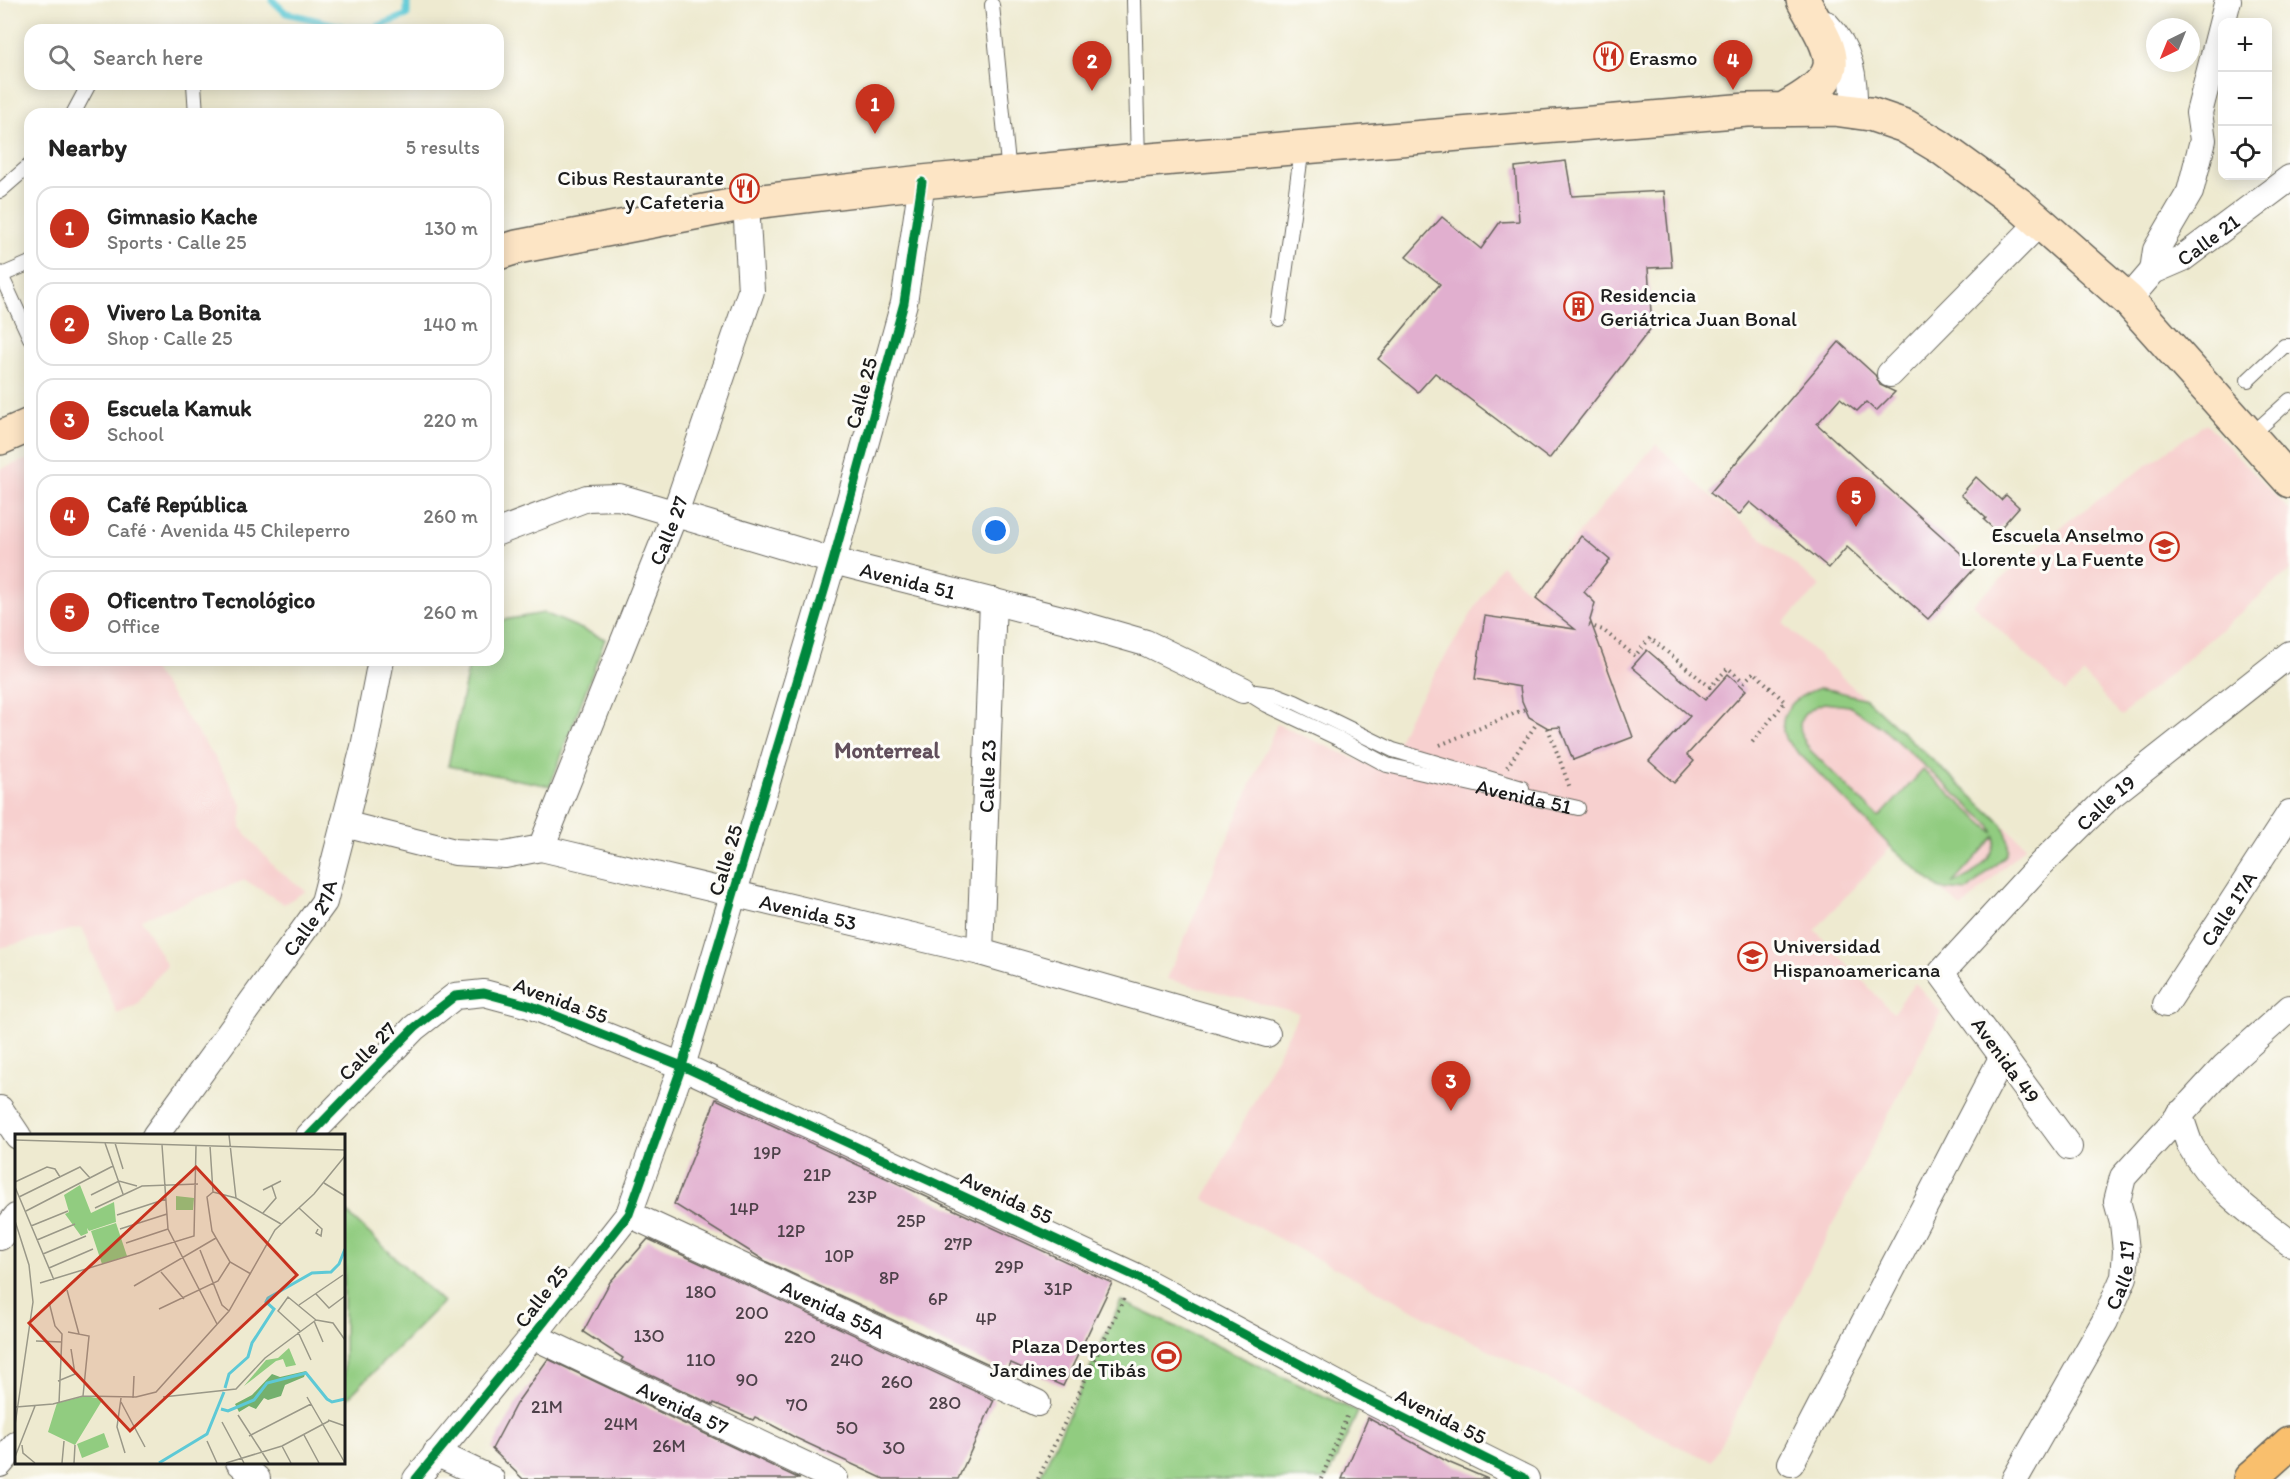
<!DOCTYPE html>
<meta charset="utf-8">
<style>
body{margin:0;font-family:Itim,sans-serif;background:#f6f6f6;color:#222}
.controls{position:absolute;right:18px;top:18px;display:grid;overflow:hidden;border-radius:12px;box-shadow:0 3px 15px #0003}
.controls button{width:54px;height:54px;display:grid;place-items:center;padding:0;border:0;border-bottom:2px solid #e0e0e0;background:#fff;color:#222;font:30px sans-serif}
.compass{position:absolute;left:2146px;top:18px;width:54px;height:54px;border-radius:50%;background:#fff;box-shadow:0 3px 15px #0003;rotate:223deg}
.you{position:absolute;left:996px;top:531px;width:21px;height:21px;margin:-15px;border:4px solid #fff;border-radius:50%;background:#1a73e8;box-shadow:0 0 0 9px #1a73e833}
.badge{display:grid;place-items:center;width:39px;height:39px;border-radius:50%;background:#c8321e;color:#fff;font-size:20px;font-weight:700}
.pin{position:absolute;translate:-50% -50px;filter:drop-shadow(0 2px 3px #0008)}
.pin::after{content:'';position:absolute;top:32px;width:21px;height:18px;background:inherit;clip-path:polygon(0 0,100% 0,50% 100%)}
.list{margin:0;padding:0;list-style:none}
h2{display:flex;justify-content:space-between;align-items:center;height:78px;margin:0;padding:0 24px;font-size:26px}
h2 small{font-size:20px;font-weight:400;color:#767676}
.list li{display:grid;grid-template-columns:39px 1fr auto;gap:18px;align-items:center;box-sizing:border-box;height:84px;margin:0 12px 12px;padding:0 12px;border:2px solid #e0e0e0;border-radius:18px}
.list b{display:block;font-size:22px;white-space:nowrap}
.list p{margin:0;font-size:20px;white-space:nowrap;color:#767676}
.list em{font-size:20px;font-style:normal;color:#767676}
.icon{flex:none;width:33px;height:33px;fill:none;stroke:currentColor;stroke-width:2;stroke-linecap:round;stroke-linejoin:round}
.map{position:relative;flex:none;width:2290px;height:1479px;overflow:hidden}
.search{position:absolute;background:#fff;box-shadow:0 3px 15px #0003;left:24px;top:24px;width:480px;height:66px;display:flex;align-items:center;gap:15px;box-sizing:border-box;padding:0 21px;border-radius:18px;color:#767676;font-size:22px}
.panel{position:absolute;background:#fff;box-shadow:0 3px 15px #0003;left:24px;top:108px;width:480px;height:558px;border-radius:18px}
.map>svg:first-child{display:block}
.built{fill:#f7d0cf}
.green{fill:#91cc80;stroke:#56744e;stroke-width:1.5;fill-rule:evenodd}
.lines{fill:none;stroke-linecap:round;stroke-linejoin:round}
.stream{stroke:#5dc9d6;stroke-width:7}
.building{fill:#e1afcf}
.service-casing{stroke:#66645b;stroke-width:16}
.minor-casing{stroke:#66645b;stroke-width:28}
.secondary-casing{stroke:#66645b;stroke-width:36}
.trunk-casing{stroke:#66645b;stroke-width:36}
.path{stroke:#66645b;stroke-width:4;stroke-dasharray:1.5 4.5;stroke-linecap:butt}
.service{stroke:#fff;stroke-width:14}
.minor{stroke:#fff;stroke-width:26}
.secondary{stroke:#fde5c5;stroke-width:33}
.trunk{stroke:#f9bf6d;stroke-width:33}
.cycleway-casing{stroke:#fdfcf7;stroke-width:13}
.cycleway{stroke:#00873e;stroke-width:9}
.labels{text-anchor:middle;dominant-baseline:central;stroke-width:6;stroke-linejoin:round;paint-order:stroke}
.number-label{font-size:18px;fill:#4d4149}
.poi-label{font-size:21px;fill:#1c1c1c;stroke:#fdfcf7;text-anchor:start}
.street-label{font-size:21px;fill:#1c1c1c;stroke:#fdfcf7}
.neighbourhood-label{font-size:22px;font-weight:bold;fill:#614f5b;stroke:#fdfcf7}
.inset-river{fill:none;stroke:#5dc9d6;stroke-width:3}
.inset-road{fill:none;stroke:#9a9888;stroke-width:1.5}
.view{fill:#c8321e;fill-opacity:0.15;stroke:#c8321e;stroke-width:3}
.inset-edge{fill:none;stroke:#1c1c1c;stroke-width:3}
</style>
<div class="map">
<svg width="2290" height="1479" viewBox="0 0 2290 1479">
<rect width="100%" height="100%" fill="#fdfcf7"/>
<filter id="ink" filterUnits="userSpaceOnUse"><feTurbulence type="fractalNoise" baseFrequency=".0167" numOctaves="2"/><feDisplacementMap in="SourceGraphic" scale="12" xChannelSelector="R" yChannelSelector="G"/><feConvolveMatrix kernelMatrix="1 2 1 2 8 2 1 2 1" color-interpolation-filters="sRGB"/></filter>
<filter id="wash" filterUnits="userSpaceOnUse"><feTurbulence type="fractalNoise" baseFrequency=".008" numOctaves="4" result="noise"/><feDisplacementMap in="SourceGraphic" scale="24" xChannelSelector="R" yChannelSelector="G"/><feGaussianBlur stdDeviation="1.35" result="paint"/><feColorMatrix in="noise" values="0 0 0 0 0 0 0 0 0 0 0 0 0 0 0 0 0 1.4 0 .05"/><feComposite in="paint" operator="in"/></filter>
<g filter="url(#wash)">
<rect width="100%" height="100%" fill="#eeead0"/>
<path class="built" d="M2206 423 2290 511V570L2121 716 2084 674 2065 692 1972 604 2067 522Z
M1656 444 1707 493 1821 586 1783 623 2026 846 1962 908 1891 847 1815 930 1893 1013 1915 983 1941 1012 1712 1461 1682 1448 1476 1343 1204 1199 1299 1013 1167 979 1277 724 1385 772 1408 718 1501 565 1528 591Z
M28 459 30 463V660H146L214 756 242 805 241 828 276 869 306 891 284 904 245 880 141 919 167 966 154 979 137 1005 117 1014 82 927 0 948V469Z"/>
<path class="green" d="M544 613 605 639 550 786 448 766 470 660H498V621Z
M1819 688 1832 690 1866 699 2002 824C2008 836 2011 843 2006 855L1967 891 1940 889 1891 847 1785 739C1776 711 1795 697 1819 688ZM1824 703 1849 706 1881 727 1990 825 1994 833 1923 770 1879 818 1809 749C1794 725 1797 713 1824 703ZM1995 836C1997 856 1971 879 1953 883Z
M344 1210 443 1302 344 1402Z
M1121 1301 1358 1412 1327 1479H1039Z"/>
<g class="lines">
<path class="stream" d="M272 0 286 13 348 28H374L407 15V0"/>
</g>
<g id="blocks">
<path class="building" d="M1566 161 1572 196 1664 191 1672 267 1648 268 1652 327 1549 459 1435 373 1418 392 1378 359 1440 284 1406 257 1442 217 1481 249 1500 222 1519 221 1515 167Z
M1839 342 1875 375 1880 385 1895 392 1876 411 1866 402 1857 411 1840 398 1817 424 1976 567 1928 619 1847 547 1829 568 1750 502 1739 515 1710 493Z
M1976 477 2001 500 2006 495 2019 507 1997 532 1984 520 1986 518 1961 495Z
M1581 536 1610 560 1584 592 1595 603 1590 620 1633 737 1573 760 1560 727 1548 728 1529 717 1522 701 1520 687 1475 679 1485 616 1575 629 1536 598Z
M1647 650 1705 700 1728 674 1746 690 1687 755 1694 761 1674 783 1649 761 1690 716 1632 667Z
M716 1099 1112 1283 1063 1386 1011 1363 1006 1372 767 1262 674 1204Z
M648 1239 994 1400 958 1479H884L796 1438 772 1425 755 1417 753 1420 714 1403 713 1405 621 1361 623 1358 583 1332 610 1282Z
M548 1359 800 1479H523L492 1449 516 1404Z
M1368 1418 1450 1463 1488 1479H1342Z"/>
</g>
</g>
<g filter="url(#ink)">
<use href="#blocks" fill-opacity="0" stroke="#66645b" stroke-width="1.5"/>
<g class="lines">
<defs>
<g id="service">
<path d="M1134 0 1138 161"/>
<path d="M992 5 1009 174"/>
<path d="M194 84 196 114"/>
<path d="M73 114 89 84"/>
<path d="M0 191 30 165"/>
<path d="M0 273 30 338"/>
<path d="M2 275 30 263"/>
<path d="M1279 319 1302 147"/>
<path d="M2248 380 2284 346H2290"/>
<path d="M2249 437 2290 400"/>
<path id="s1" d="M1243 690 1267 705 1337 738 1387 765 1578 808"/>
<path d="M1248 691 1277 695 1295 702 1393 750 1522 788"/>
</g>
<g id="minor">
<path d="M1826 24C1851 50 1855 77 1854 111"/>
<path d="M2153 271 2156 250 2190 192 2203 140 2199 113 2228 0"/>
<path id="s2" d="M2128 300 2153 271 2183 258 2290 178"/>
<path d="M1890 374 2040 222"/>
<path id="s3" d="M498 532 587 498 619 497 833 561 1066 620 1146 643 1243 690"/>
<path id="s4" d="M344 824 455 852 505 855 541 848 980 952 1267 1034"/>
<path id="s5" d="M541 848 675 513 751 291 746 203"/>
<path id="s6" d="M980 952 993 601"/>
<path id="s7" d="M2166 1004 2290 813"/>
<path d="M0 1109 18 1136"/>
<path d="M2179 1114C2183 1124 2186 1135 2190 1145 2212 1186 2254 1215 2290 1243"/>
<path id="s8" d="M155 1136 324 902 364 747 381 660"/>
<path d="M309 1136 414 1028 455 996 484 993 529 1005 682 1066 1135 1276 1356 1394 1526 1479"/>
<path id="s9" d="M2069 1147 1941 973 2041 864 2110 796 2290 654"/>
<path id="s10" d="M629 1214 1037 1403"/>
<path d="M0 1237 16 1217"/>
<path id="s11" d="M533 1336 835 1479"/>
<path d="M436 1453 491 1479"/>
<path d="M239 1462 257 1479"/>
<path d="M1791 1463 2003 1056"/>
<path d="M0 1464 16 1445"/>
<path d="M416 1479 533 1336 629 1214 682 1066 833 561 904 303 922 182"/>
<path id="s12" d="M2015 1479 2105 1321 2124 1277 2126 1251 2123 1223 2117 1201 2123 1177 2224 1067 2290 1008"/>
</g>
<path id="secondary" d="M1784 109C1850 73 1835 58 1803 0
M498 253 517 247 746 203 922 182 1138 161 1747 110 1834 109 1870 114 1905 126 1940 147 2020 205 2128 300 2290 481
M0 438 30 425"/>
<path id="trunk" d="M2250 1479 2290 1443"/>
</defs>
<use href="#service" class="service-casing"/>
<use href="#minor" class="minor-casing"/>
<use href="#secondary" class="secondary-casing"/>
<use href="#trunk" class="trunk-casing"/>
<path class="path" d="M1589 625 1603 630 1635 656 1650 638 1710 687 1728 668 1744 682 1754 672 1785 702 1750 745
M1548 728 1570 788
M1440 745 1525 709
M1507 767 1537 723
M1038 1479 1125 1296
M1321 1479 1348 1414"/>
<use href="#service" class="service"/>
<use href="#minor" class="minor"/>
<use href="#secondary" class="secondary"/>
<use href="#trunk" class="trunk"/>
<defs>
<path id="cycleway" d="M309 1136 414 1028 455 996 484 993 529 1005 682 1066 1135 1276 1356 1394 1526 1479
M416 1479 533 1336 629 1214 682 1066 833 561 904 303 922 182"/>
</defs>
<use href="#cycleway" class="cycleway-casing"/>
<use href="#cycleway" class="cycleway"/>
</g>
</g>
<defs>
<symbol id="restaurant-ring" viewBox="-11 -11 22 22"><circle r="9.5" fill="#fdfcf7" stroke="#c8321e" stroke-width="1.5"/><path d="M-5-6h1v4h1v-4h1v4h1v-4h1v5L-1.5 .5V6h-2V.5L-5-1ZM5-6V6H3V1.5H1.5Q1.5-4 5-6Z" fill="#c8321e"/></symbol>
<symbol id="building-ring" viewBox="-11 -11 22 22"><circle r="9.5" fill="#fdfcf7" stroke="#c8321e" stroke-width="1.5"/><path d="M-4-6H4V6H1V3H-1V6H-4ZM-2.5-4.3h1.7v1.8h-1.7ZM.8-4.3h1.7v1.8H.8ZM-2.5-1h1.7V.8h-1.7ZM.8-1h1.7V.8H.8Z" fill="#c8321e"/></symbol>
<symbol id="school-ring" viewBox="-11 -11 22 22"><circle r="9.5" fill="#fdfcf7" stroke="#c8321e" stroke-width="1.5"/><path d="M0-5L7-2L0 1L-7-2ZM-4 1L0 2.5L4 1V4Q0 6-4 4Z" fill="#c8321e"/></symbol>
<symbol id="university-ring" viewBox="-11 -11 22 22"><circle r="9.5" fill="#fdfcf7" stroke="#c8321e" stroke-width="1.5"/><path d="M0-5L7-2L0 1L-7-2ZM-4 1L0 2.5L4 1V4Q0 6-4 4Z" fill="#c8321e"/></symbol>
<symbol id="stadium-ring" viewBox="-11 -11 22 22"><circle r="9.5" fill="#fdfcf7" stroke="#c8321e" stroke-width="1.5"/><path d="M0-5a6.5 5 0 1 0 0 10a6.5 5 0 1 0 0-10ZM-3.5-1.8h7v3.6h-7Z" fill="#c8321e"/></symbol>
</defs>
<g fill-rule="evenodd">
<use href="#restaurant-ring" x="1592" y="40" width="33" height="33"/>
<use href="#restaurant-ring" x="728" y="172" width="33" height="33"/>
<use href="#building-ring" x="1562" y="290" width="33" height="33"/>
<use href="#school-ring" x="2148" y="530" width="33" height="33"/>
<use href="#university-ring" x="1736" y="940" width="33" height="33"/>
<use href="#stadium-ring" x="1150" y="1340" width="33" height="33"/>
</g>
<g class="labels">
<g class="number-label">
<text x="767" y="1153">19P</text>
<text x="817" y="1175">21P</text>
<text x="862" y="1197">23P</text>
<text x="744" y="1209">14P</text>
<text x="911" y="1221">25P</text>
<text x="791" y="1231">12P</text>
<text x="958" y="1244">27P</text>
<text x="839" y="1256">10P</text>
<text x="1009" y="1267">29P</text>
<text x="889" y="1278">8P</text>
<text x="1058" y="1289">31P</text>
<text x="701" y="1292">18O</text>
<text x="938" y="1299">6P</text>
<text x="752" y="1313">20O</text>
<text x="986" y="1319">4P</text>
<text x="649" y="1336">13O</text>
<text x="800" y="1337">22O</text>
<text x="701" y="1360">11O</text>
<text x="847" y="1360">24O</text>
<text x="747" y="1380">9O</text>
<text x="897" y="1382">26O</text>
<text x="945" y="1403">28O</text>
<text x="797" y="1405">7O</text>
<text x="547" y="1407">21M</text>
<text x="621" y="1424">24M</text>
<text x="847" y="1428">5O</text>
<text x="669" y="1446">26M</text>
<text x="894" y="1448">3O</text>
</g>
<g class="poi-label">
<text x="1629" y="57">Erasmo</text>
<text x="724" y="177" text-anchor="end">Cibus Restaurante<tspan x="724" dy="24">y Cafeteria</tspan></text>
<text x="1600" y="294">Residencia<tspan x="1600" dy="24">Geriátrica Juan Bonal</tspan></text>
<text x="2144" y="534" text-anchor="end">Escuela Anselmo<tspan x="2144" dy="24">Llorente y La Fuente</tspan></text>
<text x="1773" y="945">Universidad<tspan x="1773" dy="24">Hispanoamericana</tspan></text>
<text x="1146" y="1345" text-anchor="end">Plaza Deportes<tspan x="1146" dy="24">Jardines de Tibás</tspan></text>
</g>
<g class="street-label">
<text stroke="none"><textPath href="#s2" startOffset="102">Calle 21</textPath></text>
<text transform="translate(861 393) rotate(-75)">Calle 25</text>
<text stroke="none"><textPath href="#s5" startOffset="342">Calle 27</textPath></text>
<text stroke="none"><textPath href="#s3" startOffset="428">Avenida 51</textPath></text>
<text stroke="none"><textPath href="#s6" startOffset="176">Calle 23</textPath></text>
<text stroke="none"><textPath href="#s1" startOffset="303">Avenida 51</textPath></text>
<text stroke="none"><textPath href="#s9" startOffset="453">Calle 19</textPath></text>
<text transform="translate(725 860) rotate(-73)">Calle 25</text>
<text stroke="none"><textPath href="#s7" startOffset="114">Calle 17A</textPath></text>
<text stroke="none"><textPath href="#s4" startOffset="476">Avenida 53</textPath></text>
<text stroke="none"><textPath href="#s8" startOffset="268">Calle 27A</textPath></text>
<text transform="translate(561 1000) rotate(20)">Avenida 55</text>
<text transform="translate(367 1051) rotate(-46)">Calle 27</text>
<text transform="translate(2006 1060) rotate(54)">Avenida 49</text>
<text transform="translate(1007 1197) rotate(25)">Avenida 55</text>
<text stroke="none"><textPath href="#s12" startOffset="231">Calle 17</textPath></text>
<text transform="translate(541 1296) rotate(-52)">Calle 25</text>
<text stroke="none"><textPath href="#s10" startOffset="225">Avenida 55A</textPath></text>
<text stroke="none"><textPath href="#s11" startOffset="166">Avenida 57</textPath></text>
<text transform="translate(1441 1416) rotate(27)">Avenida 55</text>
</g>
<g class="neighbourhood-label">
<text x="887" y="750">Monterreal</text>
</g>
</g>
<g transform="translate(15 1134)">
<rect width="330" height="330" fill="#eeead0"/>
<path d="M65 51 76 79 99 68 101 88 74 97 72 94 73 99 66 102 50 80 54 78 49 61ZM161 62 179 64 178 76H161ZM101 89 112 122 87 130 76 97ZM274 214 281 231 271 233 268 225 261 227 229 252 251 226 263 224ZM70 262 88 265 60 311 33 298 42 269ZM89 299 94 313 67 324 62 310Z" fill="#91cc80"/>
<path d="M291 237 289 243 270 251 266 262 253 266 249 264 241 275 234 272 224 278 220 270 237 261 257 240 265 243Z" fill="#74b06e"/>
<path class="inset-river" d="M210 254 214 240 233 223 237 209 259 175 251 168 253 164 297 139 316 138 324 130 330 115M206 275 213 277 239 266 252 249 291 239 312 265 317 268 330 265M144 329 192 300 209 258"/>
<path class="inset-road" d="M214 1 221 64M0 6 330 16M90 9 108 60M100 9 108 35M147 11 153 95 202 190M195 12 198 58M0 48 32 33 40 35 45 43M309 49 330 62M0 53 39 146M248 56 266 47M198 58 192 63 197 97 215 128 236 140M198 58 221 64 266 90M76 61 104 47 122 52M4 63 65 33 75 44M80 74 127 52 183 50M284 74 307 95 306 102 301 99 303 95M11 77 98 32M248 79 261 64 257 52M102 81 151 65M0 87 14 131 18 168 0 291M16 92 53 77M105 95 152 80M22 106 60 90M111 109 153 95M185 116 207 171 214 177M28 120 71 102M34 134 78 115M146 138 169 165M25 149 179 102 181 12M119 152 201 104M52 156 64 200M301 160 314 174 330 162M34 168 40 192 47 200 44 269M284 171 328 141M144 175 203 147 215 128M301 186 318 189 330 206M299 187 308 208M285 197 263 177 273 163 301 186M53 198 74 202 68 262M283 198 296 226M21 207 47 208M43 247 60 240 56 215M148 263 221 255 250 224 301 186M292 263 330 329M106 264 102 293 110 319M118 264 119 242M106 268 130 313M1 273 38 270 68 262 121 263 141 258 214 177 260 96 299 60 330 22M223 281 254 329M313 286 330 292M207 288 229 329M289 301 304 329M234 302 296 270M192 307 202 329M7 311 8 319 20 329M267 312 276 329M0 323 20 272M47 329 49 307M59 329 60 311M211 329 267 312 314 287"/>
<path class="view" d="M181 33 282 141 115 297 14 189Z"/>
<rect width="330" height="330" class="inset-edge"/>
</g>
</svg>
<div class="controls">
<button>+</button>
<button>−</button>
<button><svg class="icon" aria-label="locate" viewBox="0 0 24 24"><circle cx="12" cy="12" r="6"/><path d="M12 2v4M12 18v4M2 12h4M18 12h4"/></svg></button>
</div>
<svg class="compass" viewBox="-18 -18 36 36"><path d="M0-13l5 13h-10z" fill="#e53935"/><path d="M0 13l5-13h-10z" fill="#767676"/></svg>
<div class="you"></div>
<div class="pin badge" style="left:875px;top:134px">1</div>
<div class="pin badge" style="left:1092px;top:91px">2</div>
<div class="pin badge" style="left:1451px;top:1111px">3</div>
<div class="pin badge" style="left:1733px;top:90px">4</div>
<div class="pin badge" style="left:1856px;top:527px">5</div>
<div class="search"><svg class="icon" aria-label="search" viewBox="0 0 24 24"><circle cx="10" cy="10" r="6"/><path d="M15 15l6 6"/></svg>Search here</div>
<section class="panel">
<h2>Nearby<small>5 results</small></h2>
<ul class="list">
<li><span class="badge">1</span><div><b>Gimnasio Kache</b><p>Sports · Calle 25</p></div><em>130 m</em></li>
<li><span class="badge">2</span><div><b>Vivero La Bonita</b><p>Shop · Calle 25</p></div><em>140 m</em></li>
<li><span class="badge">3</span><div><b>Escuela Kamuk</b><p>School</p></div><em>220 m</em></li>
<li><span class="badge">4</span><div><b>Café República</b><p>Café · Avenida 45 Chileperro</p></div><em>260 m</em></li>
<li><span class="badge">5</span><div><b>Oficentro Tecnológico</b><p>Office</p></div><em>260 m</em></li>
</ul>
</section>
</div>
